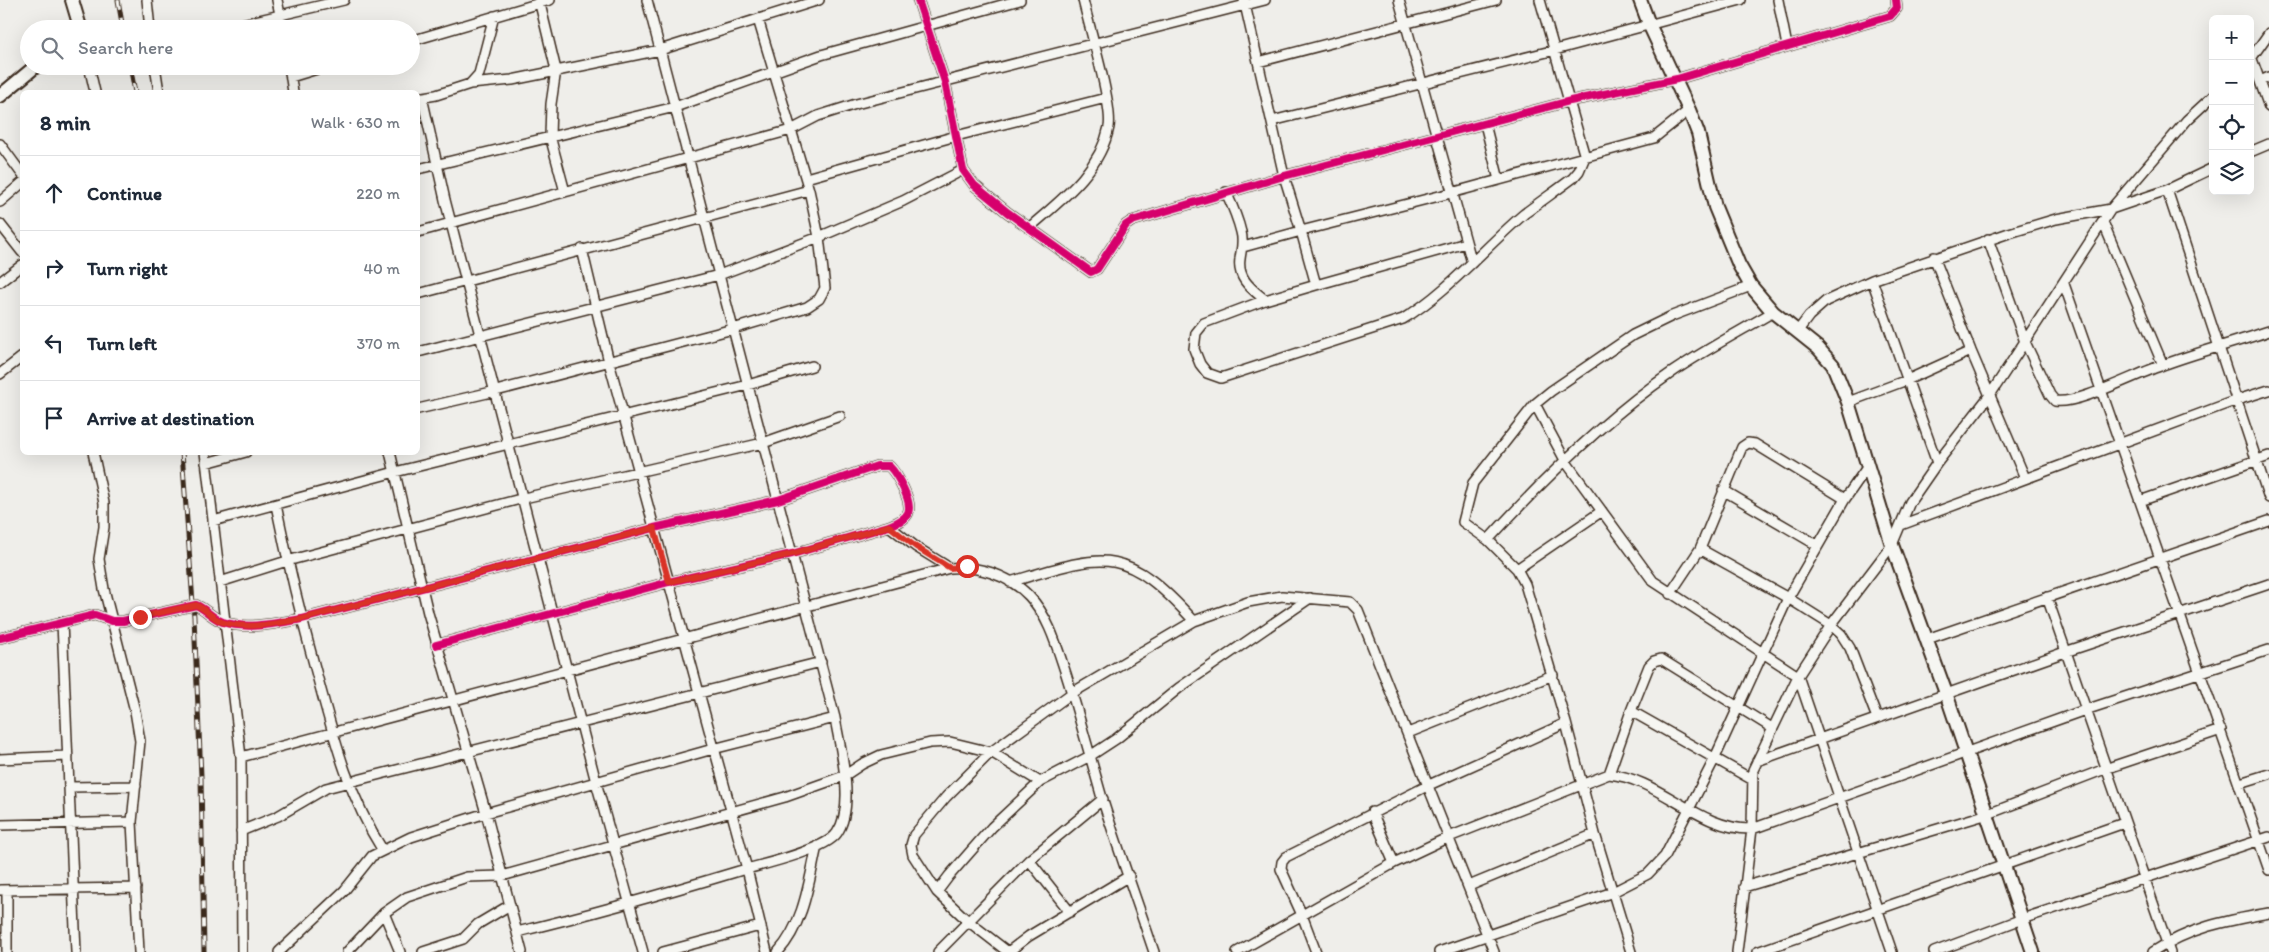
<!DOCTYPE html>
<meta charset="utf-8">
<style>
body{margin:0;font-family:Itim,sans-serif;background:#f2f2f3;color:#1f2937}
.controls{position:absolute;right:15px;top:15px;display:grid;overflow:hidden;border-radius:8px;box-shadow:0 5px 20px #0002}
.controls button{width:45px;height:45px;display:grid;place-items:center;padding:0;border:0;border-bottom:1px solid #e0e1e3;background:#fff;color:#1f2937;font:25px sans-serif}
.stop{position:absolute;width:15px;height:15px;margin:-11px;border:4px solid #d93025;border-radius:50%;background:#fff}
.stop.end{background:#d93025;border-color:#fff;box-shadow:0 1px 5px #0008}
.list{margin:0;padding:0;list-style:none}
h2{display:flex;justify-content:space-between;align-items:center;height:65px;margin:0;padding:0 20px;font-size:21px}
h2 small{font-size:16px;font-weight:400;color:#747a83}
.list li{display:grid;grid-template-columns:32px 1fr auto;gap:15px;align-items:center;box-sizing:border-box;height:75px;padding:0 20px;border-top:1px solid #e0e1e3}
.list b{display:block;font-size:19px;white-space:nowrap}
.list em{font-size:16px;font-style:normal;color:#747a83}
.icon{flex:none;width:28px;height:28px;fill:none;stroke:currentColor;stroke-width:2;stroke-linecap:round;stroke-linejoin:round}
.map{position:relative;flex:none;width:2269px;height:952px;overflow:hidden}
.search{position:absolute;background:#fff;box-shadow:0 5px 20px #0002;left:20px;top:20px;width:400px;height:55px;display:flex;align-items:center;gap:12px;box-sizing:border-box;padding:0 18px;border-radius:28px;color:#747a83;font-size:19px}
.panel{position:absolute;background:#fff;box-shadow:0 5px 20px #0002;left:20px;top:90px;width:400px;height:365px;border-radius:8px}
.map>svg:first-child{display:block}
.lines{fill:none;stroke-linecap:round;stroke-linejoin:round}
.street-casing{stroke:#3b2a1e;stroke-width:12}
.secondary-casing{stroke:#3b2a1e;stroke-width:16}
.street{stroke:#f6f6f2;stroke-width:9}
.secondary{stroke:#f6f6f2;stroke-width:12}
.rail-casing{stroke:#3b2a1e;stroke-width:5}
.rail{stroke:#f6f6f2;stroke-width:3;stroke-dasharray:9;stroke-linecap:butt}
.cycleway-casing{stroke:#f6f6f2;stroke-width:11}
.cycleway{stroke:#d6006c;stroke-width:8}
.route{stroke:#d93025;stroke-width:6}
</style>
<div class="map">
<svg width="2269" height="952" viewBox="0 0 2269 952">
<rect width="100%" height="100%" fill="#efeeea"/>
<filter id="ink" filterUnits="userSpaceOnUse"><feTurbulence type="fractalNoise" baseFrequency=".02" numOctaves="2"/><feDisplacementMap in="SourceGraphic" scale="10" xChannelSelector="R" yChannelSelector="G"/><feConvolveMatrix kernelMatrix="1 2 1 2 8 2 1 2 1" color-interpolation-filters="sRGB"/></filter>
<g filter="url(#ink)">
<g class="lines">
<defs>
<path id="street" d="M147 0 150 29
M277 0 283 29
M539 0 556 70 551 104 550 136 565 192
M918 0 945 82 963 170 974 185 1007 212 1091 272 1097 269 1126 225 1132 221 1284 176 1570 101 1677 79 1890 16 1897 8 1896 0
M1244 0 1284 176 1301 231 1451 193 1654 138 1689 110
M1399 0 1472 263
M1778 0 1787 46
M221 29 344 0
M411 41 550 0
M2252 59 2269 107
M2250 60 2269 33
M1258 62 1496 0
M89 66 95 92
M155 66 159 92
M289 66 293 92
M291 77 327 66
M2260 81 2269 77
M470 84 479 74 494 16
M422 97 445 200 596 782 643 952
M418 98 436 95 470 84 512 80 660 50 819 0
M1272 121 1555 50 1741 0
M1485 124 1499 180
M0 144 22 174
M2250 152 2269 144
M418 169 675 107 821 55 1020 0
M806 178 956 136 1106 98
M2167 190 2269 498
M1226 192C1232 205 1238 219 1241 232 1244 242 1241 250 1240 259 1237 279 1252 289 1265 300
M0 202 22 183
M2103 222 2163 365
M0 224 22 252
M1030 227C1062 199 1100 171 1109 127 1113 106 1089 26 1083 0
M418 232 791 130 818 116 856 104 1265 0
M1988 239 2025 342 2050 395 2055 401C2078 405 2138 373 2163 365 2198 352 2234 343 2269 331
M1243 247 1301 231 1316 285 1466 243
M582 249 609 362 747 869 767 952
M1934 257 1971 351 2025 478
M1872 280 1937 463
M0 282 22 265
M2064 284 2269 870
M1316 285 1265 300 1204 323 1196 333 1194 349 1200 364 1207 373 1221 378 1403 319C1448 292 1484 248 1524 214 1540 202 1557 190 1573 178L1579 171 1585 157 1540 0
M418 294 809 190
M1797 332 1809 316 1826 301 1872 280 2009 233 2056 219 2111 209 2167 190 2213 168
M418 352 719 275 819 237 903 201 963 170
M0 374 22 357
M1848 402 1907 380 1971 351
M1535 404 1566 462 1653 581 1798 676 1892 952
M418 409 496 391 733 329 807 307 819 299 825 288 819 237 809 190 758 19
M93 452 104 503V527L99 559 104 589 135 711 140 741 132 822 139 952
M205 452 241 757 242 952
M390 452 428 613 486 813 522 952
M206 463 246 452
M1723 490 1817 545
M2140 501 2269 456
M276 505C288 564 302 621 318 679 334 738 349 797 382 849
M213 521 395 472 748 385 812 366
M1901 525 2237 400 2269 390
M889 526 916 547 950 568
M1488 540 1463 522 1473 483 1535 404 1551 391 1633 335 1672 316 1751 286
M1700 549 1788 598 1831 625 1841 634 1850 648 1877 718
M1517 569 1602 511
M220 582 287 561 524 498 763 443 840 416
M1010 582C1105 554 1123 543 1194 621
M1670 594 1700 549 1742 447 1748 443 1755 444 1845 499
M2047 597 2170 952
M62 622 76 952
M0 638 95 615 112 621H123L196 605C206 609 212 618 223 622 247 630 277 623 302 619L654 528 778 500 877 466H889C897 474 913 502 908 513 905 520 896 523 889 526L792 554 669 582 436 645
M1927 639 2269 521
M1631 711 1649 666 1654 661 1661 659 1772 728
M1408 733 1553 675
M241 757 950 568C977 565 1009 575 1029 596 1049 617 1057 647 1066 674 1079 715 1090 756 1102 798 1118 849 1137 901 1154 952
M0 759 68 756
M1757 761 2065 652 2269 584
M1609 774 1631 711 1753 780
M2240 783 2269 774
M70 787 136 786
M1372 812 1394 863
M0 825 132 822
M241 831 278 816 326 788 821 662
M1029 860 1070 912
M1129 876 1029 936 1008 952 968 921 937 892 949 876 992 827 1040 782 1090 756 1116 739 1179 688 1310 598
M1469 886 1595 834
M1744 887 1988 814 2105 769 2221 730
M0 890 136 888
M7 890V952
M937 892 913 855 911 845 914 835 946 797 991 752 1072 693 1194 621 1248 602 1282 596 1350 602 1358 610 1494 952
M384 913 400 952
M517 932C592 914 666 893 739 871 761 865 826 850 837 833 856 805 840 749 835 718L647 0
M279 952 344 891 372 856 411 837 486 813 713 749 835 718
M347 952 384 913 407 897 467 877 502 876 785 797 844 776 862 764 881 755 930 743 950 742 991 752 1040 782
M423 952 463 939 478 924 510 905
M663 952 760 926
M778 952C804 924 809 881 817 846
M938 952 1029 860 1103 799
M1237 952 1394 863 1449 837 1609 774C1660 779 1699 830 1752 829L2085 710 2269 650
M1316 952 1302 915 1281 869 1282 862 1286 857 1429 785 1566 723
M1439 952 1613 892 1648 874 1665 856 1714 760 1788 598 1845 499 1868 466
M1631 952 1595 834 1566 723 1525 584 1517 569 1488 540C1540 483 1607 417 1671 373 1703 351 1739 332 1773 312
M1737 952 1752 829 1753 770 1798 676 1831 625 1892 545 1910 502 1937 463 1990 395 2111 209 2187 120 2213 96
M1757 952 2124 823
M1934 952 2022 919 2269 837
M2153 952C2191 927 2225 921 2269 913"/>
<path id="secondary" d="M72 0 80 27 78 29
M1640 0 1649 24 1689 110 1698 133 1715 207 1739 265 1751 286 1773 312 1818 348 1833 365 1848 402 1892 545 1947 696 2033 952
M0 96 36 66"/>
</defs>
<use href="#street" class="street-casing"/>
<use href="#secondary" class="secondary-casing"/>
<use href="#street" class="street"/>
<use href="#secondary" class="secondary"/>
<defs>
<path id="rail" d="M118 0 123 29
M130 66 135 92
M182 452 194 617 201 776 204 952"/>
</defs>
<use href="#rail" class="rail-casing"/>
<use href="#rail" class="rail"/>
<defs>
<path id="cycleway" d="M918 0 945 82 963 170 974 185 1007 212 1091 272 1097 269 1126 225 1132 221 1284 176 1570 101 1677 79 1890 16 1897 8 1896 0
M0 638 95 615 112 621H123L196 605C206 609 212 618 223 622 247 630 277 623 302 619L654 528 778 500 877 466H889C897 474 913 502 908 513 905 520 896 523 889 526L792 554 669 582 436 645"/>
</defs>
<use href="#cycleway" class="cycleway-casing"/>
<use href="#cycleway" class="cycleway"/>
</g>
</g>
<g class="lines" filter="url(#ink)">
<path class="route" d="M140 617 196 605C206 609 212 618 222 622 247 630 277 623 302 619L654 528 669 582 792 554 889 526 916 547 950 568 967 566"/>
</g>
</svg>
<div class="controls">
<button>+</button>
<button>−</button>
<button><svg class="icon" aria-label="locate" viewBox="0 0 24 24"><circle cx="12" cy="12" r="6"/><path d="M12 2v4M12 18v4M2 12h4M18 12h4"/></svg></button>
<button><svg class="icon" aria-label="layers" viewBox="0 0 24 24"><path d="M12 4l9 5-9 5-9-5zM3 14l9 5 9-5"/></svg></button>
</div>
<div class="stop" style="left:967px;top:566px"></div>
<div class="stop end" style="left:140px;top:617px"></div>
<div class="search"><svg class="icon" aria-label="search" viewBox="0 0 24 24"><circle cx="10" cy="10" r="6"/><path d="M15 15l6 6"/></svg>Search here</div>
<section class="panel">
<h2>8 min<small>Walk · 630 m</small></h2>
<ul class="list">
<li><svg class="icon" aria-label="ahead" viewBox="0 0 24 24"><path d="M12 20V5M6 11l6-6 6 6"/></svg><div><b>Continue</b></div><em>220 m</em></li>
<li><svg class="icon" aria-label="right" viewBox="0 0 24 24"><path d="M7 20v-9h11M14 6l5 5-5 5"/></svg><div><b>Turn right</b></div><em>40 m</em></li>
<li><svg class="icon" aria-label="left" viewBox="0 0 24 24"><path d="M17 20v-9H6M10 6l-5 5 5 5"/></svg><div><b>Turn left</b></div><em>370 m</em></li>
<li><svg class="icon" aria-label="arrive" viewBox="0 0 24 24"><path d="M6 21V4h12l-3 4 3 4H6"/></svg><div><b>Arrive at destination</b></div></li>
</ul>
</section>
</div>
